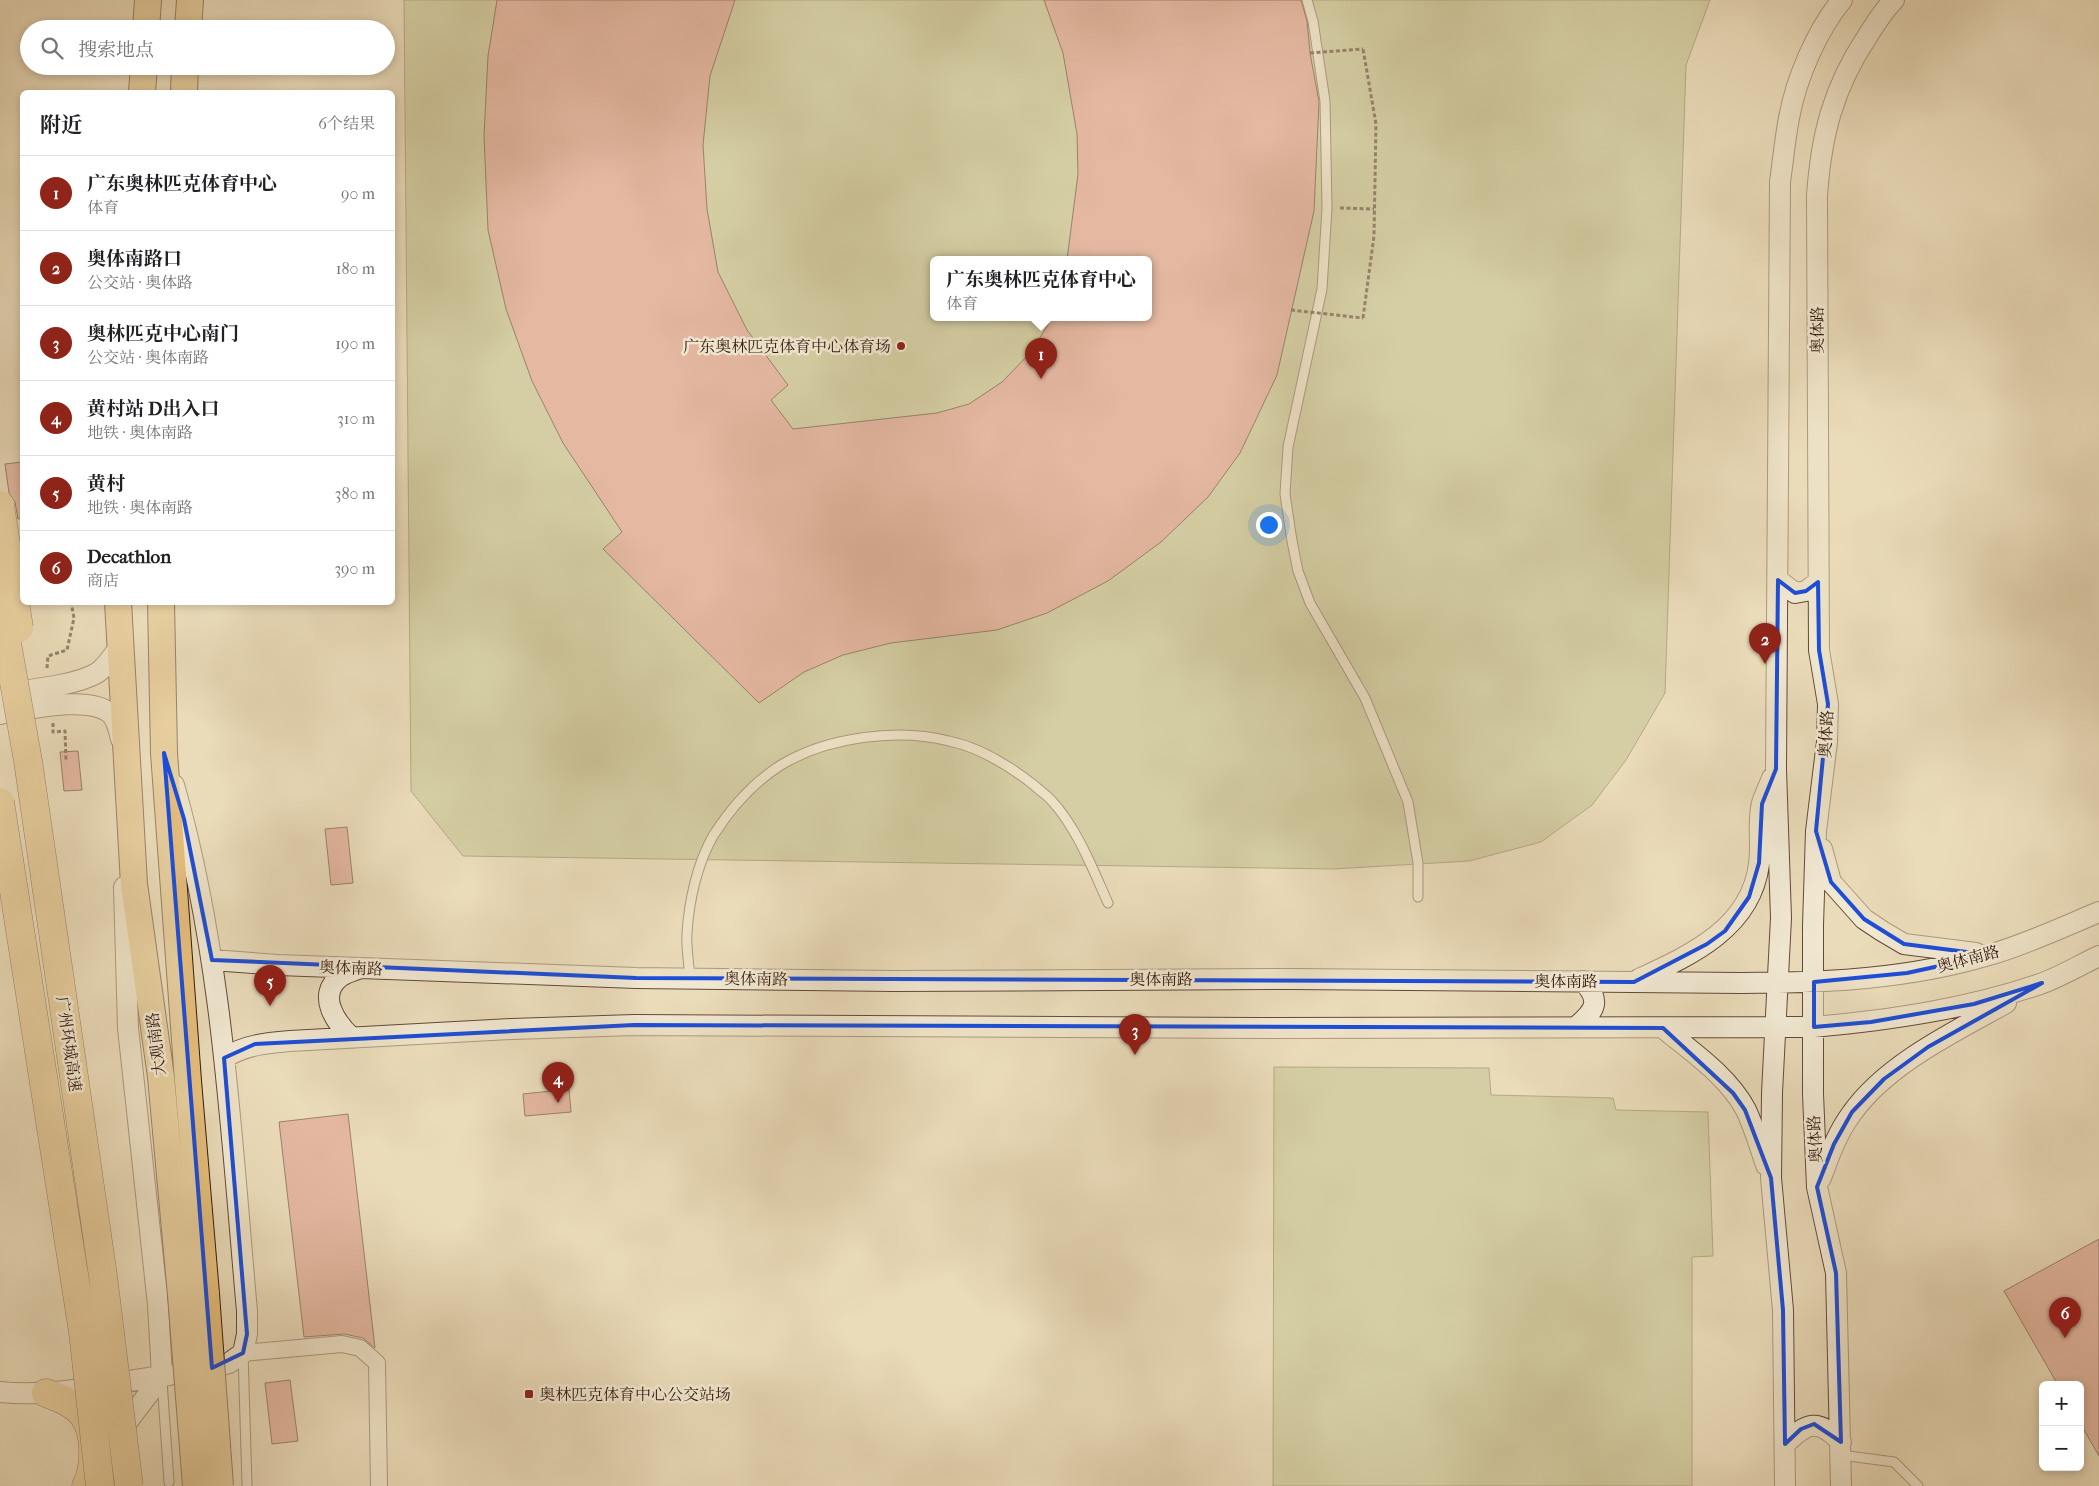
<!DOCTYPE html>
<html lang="zh">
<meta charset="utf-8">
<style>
body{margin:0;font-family:"IM FELL French Canon","Noto Serif SC",serif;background:#f2f2f2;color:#202124}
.controls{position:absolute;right:15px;bottom:15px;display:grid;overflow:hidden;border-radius:8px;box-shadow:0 2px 8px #0003}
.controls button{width:45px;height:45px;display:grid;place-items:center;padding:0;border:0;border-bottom:1px solid #e0e0e0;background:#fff;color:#202124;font:25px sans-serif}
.you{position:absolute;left:1268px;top:524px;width:18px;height:18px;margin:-12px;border:4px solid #fff;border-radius:50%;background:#1a73e8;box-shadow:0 0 0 8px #1a73e833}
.badge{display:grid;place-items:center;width:32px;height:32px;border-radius:50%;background:#8f2418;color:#fff;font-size:16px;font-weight:700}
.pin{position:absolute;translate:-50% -41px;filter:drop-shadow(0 1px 2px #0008)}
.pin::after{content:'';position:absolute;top:26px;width:18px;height:15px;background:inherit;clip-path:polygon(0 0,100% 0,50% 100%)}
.popup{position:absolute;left:930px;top:256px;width:222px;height:65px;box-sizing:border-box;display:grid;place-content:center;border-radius:8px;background:#fff;filter:drop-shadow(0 1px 4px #0005);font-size:16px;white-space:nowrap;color:#757577}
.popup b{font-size:19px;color:#202124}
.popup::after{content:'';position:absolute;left:50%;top:100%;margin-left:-10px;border:10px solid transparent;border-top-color:#fff}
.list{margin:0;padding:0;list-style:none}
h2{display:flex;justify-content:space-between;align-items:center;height:65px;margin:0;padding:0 20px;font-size:21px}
h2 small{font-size:16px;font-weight:400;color:#757577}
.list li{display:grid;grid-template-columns:32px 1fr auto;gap:15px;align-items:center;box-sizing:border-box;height:75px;padding:0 20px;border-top:1px solid #e0e0e0}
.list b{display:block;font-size:19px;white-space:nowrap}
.list p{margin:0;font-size:16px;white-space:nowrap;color:#757577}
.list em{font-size:16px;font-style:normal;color:#757577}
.icon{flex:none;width:28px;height:28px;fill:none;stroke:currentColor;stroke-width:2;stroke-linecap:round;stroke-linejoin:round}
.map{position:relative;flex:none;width:2099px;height:1486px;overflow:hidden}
.search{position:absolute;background:#fff;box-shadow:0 2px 8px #0003;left:20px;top:20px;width:375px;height:55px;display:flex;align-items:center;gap:12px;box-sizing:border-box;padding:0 18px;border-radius:28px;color:#757577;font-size:19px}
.panel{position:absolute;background:#fff;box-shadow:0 2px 8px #0003;left:20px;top:90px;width:375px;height:515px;border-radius:8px}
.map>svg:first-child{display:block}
.green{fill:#bcbe8b;stroke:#796c4c;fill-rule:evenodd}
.building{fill:#de8f84;stroke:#36190d}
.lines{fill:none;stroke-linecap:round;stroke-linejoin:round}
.service-casing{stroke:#634a38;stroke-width:11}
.minor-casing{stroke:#634a38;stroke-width:18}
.tertiary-casing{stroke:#634a38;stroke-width:22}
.primary-casing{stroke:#36190d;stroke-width:28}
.trunk-casing{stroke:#36190d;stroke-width:29}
.path{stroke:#36190d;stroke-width:3;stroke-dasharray:4 2.5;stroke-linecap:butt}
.service{stroke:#f1e8d2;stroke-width:9}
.minor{stroke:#f1e8d2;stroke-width:16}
.tertiary{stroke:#f1e8d2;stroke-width:20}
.primary{stroke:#e5be7c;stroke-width:26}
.trunk{stroke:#e5be7c;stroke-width:28}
.primary-bridge-casing{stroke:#36190d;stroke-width:28;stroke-linecap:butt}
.motorway-bridge-casing{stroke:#36190d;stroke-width:29;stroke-linecap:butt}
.path-bridge{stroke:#36190d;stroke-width:3;stroke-dasharray:4 2.5;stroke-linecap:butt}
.primary-bridge{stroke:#e5be7c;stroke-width:26}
.motorway-bridge{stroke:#e5be7c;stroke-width:28}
.marked{fill:none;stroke:#1d4ed8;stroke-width:4;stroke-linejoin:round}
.poi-dot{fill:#8f2418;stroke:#f1e8d2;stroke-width:2}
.labels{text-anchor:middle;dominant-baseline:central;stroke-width:5;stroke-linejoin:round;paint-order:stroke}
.street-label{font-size:16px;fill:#36190d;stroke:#f1e8d2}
.poi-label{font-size:16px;fill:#36190d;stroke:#f1e8d2;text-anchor:end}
</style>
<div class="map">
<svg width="2099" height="1486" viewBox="0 0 2099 1486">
<rect width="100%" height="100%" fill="#eadbb9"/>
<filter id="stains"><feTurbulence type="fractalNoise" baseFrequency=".004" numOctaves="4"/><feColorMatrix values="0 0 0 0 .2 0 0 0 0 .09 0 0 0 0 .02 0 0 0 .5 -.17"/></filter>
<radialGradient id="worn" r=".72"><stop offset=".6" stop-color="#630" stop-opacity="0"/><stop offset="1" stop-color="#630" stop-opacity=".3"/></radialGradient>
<path class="green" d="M404 0H1710L1686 65 1665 693 1626 760 1592 805 1541 842 1469 861 1333 869 463 856 411 791ZM934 260H1148V318H934Z
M1274 1067 1489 1068 1491 1095 1613 1098 1616 1110 1708 1112 1713 1256 1692 1257V1486H1273Z"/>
<path class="building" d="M497 0H735L710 76 703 145 707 209 718 272 747 330 788 385 771 400 793 429 937 413 969 404 1002 382 1031 352 1052 318H1148V260H1067L1078 174 1077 134 1063 53 1044 0H1301L1307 21 1310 53 1319 102 1314 211 1277 375 1240 453 1208 497 1161 542 1108 581 1047 613 997 630 891 643 843 655 804 672 759 703 603 549 622 532 563 443 532 381 506 309 488 230 484 136 488 56Z
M22 462V518L18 519 15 502 9 493 5 464Z
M78 751 82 790 64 791 60 752Z
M347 827 353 883 331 885 325 829Z
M569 1089 571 1112 525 1116 523 1094Z
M348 1114 375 1348 363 1338 344 1334 304 1337 279 1122Z
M2099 1239V1456L2080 1423V1385H2058L2004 1291Z
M290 1380 298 1441 272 1444 265 1383Z"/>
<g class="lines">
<defs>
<path id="service" d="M1307 0 1313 21 1325 101 1327 208 1322 289 1288 447 1285 494 1292 541 1298 571 1310 603 1365 698 1408 802 1418 863V897
M690 978C689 964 686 948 687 933 689 901 697 864 713 836 730 809 754 782 781 765 827 737 897 728 949 741 981 748 1010 766 1035 786 1040 791 1047 795 1052 801 1077 828 1093 870 1108 903
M243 1353 247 1485
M162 1381 169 1482
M1841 1455 1894 1462 1918 1486"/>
<path id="minor" d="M243 1353 342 1344 360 1348 377 1363 379 1486"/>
<path id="tertiary" d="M1778 580 1795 593 1806 591 1818 582
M0 694C26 690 75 686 97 673 106 667 113 656 120 646
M0 714C27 710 89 694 111 714 117 720 119 731 121 739
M174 785C223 956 231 1135 247 1311V1334L243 1353 229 1363 198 1372
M1822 849 1831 882 1864 919 1882 931 1904 944 1976 953
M212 960 278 965 636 978 894 981 1292 979 1741 983C1825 983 1909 979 1989 955 2027 944 2063 927 2099 912
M1639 979C1691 955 1751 928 1759 864 1762 844 1757 822 1762 803 1765 794 1769 786 1772 778
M1576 1027C1595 1011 1602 1001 1583 981
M1663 1028C1692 1052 1728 1076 1746 1110 1754 1127 1760 1147 1766 1165
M352 1038C336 1023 316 995 340 977 345 973 353 971 358 969
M224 1058C245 1045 266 1043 290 1041L512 1029 634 1025 1257 1028 1814 1027C1890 1020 1967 1009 2040 984 2060 977 2080 965 2099 956
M1821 1178C1829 1156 1837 1133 1852 1113 1887 1064 1954 1032 2006 1003
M0 1392C56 1398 113 1382 169 1375
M118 1434 162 1376 158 1305 128 1028 124 887
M1785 1444C1807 1422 1818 1418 1841 1442
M1785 1486 1783 1310 1771 1178 1772 1093 1781 918 1776 769 1780 182C1783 161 1785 139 1789 118 1796 79 1817 30 1842 0
M1841 1486 1836 1273 1817 1187 1813 1094V925L1816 831 1827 742 1828 704 1819 650 1817 196C1821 136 1833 88 1867 37 1875 24 1883 11 1894 0"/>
<path id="primary" d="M146 29 148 0
M188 29 190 0
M142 92 144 66
M184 92 185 66
M118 602 134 884 161 1077 181 1295
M161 602 164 753 188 1081 206 1294"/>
<path id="trunk" d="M46 1393C59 1398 74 1403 83 1415 96 1432 96 1468 86 1486"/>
</defs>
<use href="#service" class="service-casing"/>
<use href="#minor" class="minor-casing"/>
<use href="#tertiary" class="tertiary-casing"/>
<use href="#primary" class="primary-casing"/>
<use href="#trunk" class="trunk-casing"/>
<path class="path" d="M1340 208 1374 209
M1363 318 1374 236 1376 124 1363 49
M47 668 48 656 67 650 74 618 71 602
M53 723V732L65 731 66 760"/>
<use href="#service" class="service"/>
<use href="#minor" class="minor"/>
<use href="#tertiary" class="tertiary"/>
<use href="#primary" class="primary"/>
<use href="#trunk" class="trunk"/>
<defs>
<path id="primary-bridge" d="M206 1294 220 1486
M181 1295 196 1486"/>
<path id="motorway-bridge" d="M0 505 19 628
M0 604 28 761 103 1276 129 1486
M0 802 83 1332 100 1486"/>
</defs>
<use href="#primary-bridge" class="primary-bridge-casing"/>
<use href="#motorway-bridge" class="motorway-bridge-casing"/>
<path class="path-bridge" d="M1310 53 1363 49
M1291 310 1363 318"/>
<use href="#primary-bridge" class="primary-bridge"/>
<use href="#motorway-bridge" class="motorway-bridge"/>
</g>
<path d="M0 0H2099V1486H0ZM1778 580 1795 593 1806 591 1818 582 1819 650 1828 704 1816 831 1831 882 1864 919 1904 944 1990 955 1907 973 1814 982V1027L1871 1022 1974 1004 2042 983 1928 1047 1884 1079 1852 1112 1834 1144 1817 1187 1836 1273 1841 1442 1814 1424 1801 1429 1785 1444 1783 1310 1771 1178 1745 1110 1733 1093 1663 1028 634 1025 255 1044 224 1058 247 1334 243 1353 212 1368 164 753 184 819 212 960 636 978 1634 982 1707 944 1725 931 1749 897 1759 863 1762 804 1776 769Z" fill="#eadbb9" fill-opacity=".55" fill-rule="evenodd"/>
<path class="marked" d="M1778 580 1795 593 1806 591 1818 582 1819 650 1828 704 1816 831 1831 882 1864 919 1904 944 1990 955 1907 973 1814 982V1027L1871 1022 1974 1004 2042 983 1928 1047 1884 1079 1852 1112 1834 1144 1817 1187 1836 1273 1841 1442 1814 1424 1801 1429 1785 1444 1783 1310 1771 1178 1745 1110 1733 1093 1663 1028 634 1025 255 1044 224 1058 247 1334 243 1353 212 1368 164 753 184 819 212 960 636 978 1634 982 1707 944 1725 931 1749 897 1759 863 1762 804 1776 769Z"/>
<g class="poi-dot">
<circle cx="901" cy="346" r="5"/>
<rect x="524" y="1389" width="10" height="10" rx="2.5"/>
</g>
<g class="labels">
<g class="street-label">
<text transform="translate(1817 330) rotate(-90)">奥体路</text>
<text transform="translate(1826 734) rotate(-87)">奥体路</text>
<text transform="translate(1968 959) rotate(-15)">奥体南路</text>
<text transform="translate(351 968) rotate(2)">奥体南路</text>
<text transform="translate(756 979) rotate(1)">奥体南路</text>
<text x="1161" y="979">奥体南路</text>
<text x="1566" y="981">奥体南路</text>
<text transform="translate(69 1044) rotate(82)">广州环城高速</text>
<text transform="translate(156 1044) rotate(-97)">大观南路</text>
<text transform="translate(1815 1139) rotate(-93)">奥体路</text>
</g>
<g class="poi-label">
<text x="891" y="346">广东奥林匹克体育中心体育场</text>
<text x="539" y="1394" text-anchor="start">奥林匹克体育中心公交站场</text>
</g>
</g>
<rect width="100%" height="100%" filter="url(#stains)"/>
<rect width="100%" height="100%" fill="url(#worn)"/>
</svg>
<div class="controls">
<button>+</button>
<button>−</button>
</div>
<div class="you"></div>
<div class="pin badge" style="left:1041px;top:379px">1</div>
<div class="popup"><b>广东奥林匹克体育中心</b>体育</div>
<div class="pin badge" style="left:1765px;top:664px">2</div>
<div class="pin badge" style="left:1135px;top:1055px">3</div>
<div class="pin badge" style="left:558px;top:1103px">4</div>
<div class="pin badge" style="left:270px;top:1006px">5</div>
<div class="pin badge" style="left:2065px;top:1338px">6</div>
<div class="search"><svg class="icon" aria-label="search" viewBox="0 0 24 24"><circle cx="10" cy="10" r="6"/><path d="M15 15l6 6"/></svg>搜索地点</div>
<section class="panel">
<h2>附近<small>6个结果</small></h2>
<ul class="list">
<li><span class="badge">1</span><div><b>广东奥林匹克体育中心</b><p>体育</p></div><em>90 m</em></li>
<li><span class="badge">2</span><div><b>奥体南路口</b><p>公交站 · 奥体路</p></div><em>180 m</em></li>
<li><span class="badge">3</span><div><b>奥林匹克中心南门</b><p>公交站 · 奥体南路</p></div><em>190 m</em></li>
<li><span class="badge">4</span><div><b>黄村站 D出入口</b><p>地铁 · 奥体南路</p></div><em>310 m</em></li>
<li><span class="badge">5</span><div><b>黄村</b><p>地铁 · 奥体南路</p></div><em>380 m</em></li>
<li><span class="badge">6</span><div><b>Decathlon</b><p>商店</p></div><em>390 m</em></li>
</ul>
</section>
</div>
